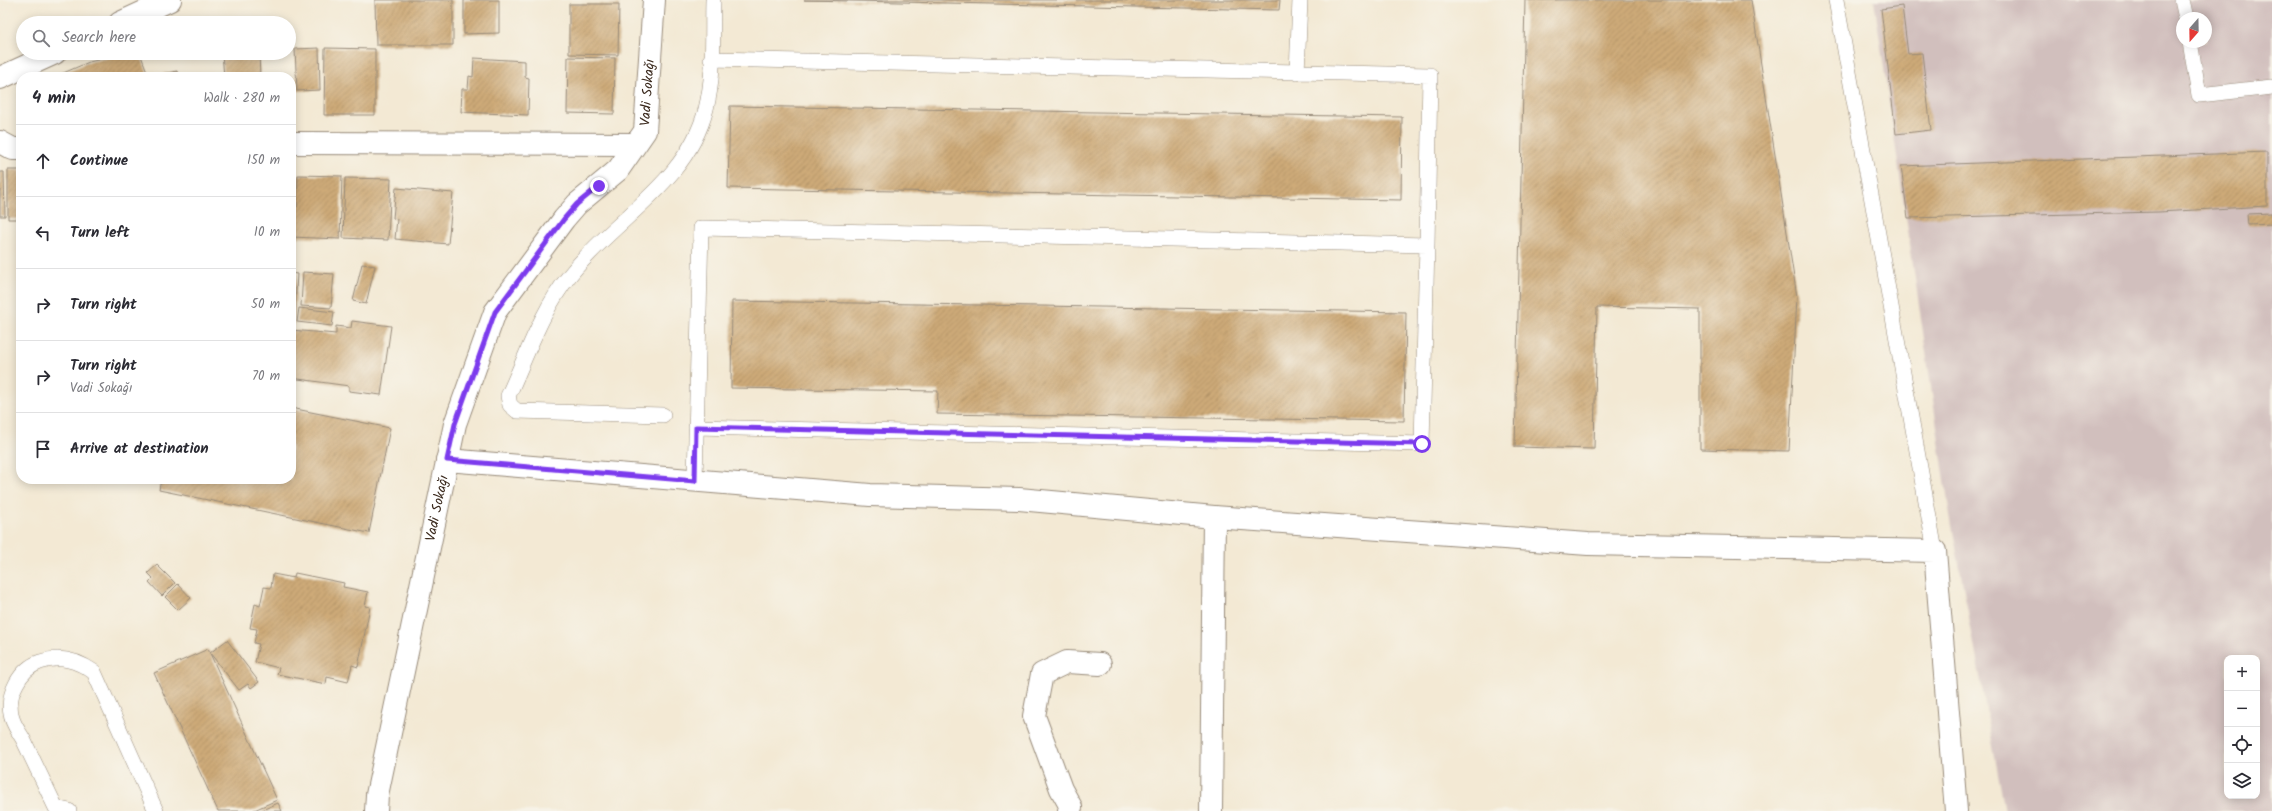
<!DOCTYPE html>
<meta charset="utf-8">
<style>
body{margin:0;font-family:Kalam,sans-serif;background:#f7f7f7;color:#2b2b33}
.controls{position:absolute;right:12px;bottom:12px;display:grid;overflow:hidden;border-radius:8px;box-shadow:0 2px 10px #0003}
.controls button{width:36px;height:36px;display:grid;place-items:center;padding:0;border:0;border-bottom:1px solid #e1e1e2;background:#fff;color:#2b2b33;font:20px sans-serif}
.compass{position:absolute;left:2176px;top:12px;width:36px;height:36px;border-radius:50%;background:#fff;box-shadow:0 2px 10px #0003;rotate:200deg}
.stop{position:absolute;width:12px;height:12px;margin:-9px;border:3px solid #7c3aed;border-radius:50%;background:#fff}
.stop.end{background:#7c3aed;border-color:#fff;box-shadow:0 1px 4px #0008}
.list{margin:0;padding:0;list-style:none}
h2{display:flex;justify-content:space-between;align-items:center;height:52px;margin:0;padding:0 16px;font-size:17px}
h2 small{font-size:13px;font-weight:400;color:#7c7c81}
.list li{display:grid;grid-template-columns:26px 1fr auto;gap:12px;align-items:center;box-sizing:border-box;height:72px;padding:0 16px;border-top:1px solid #e1e1e2}
.list b{display:block;font-size:15px;white-space:nowrap}
.list p{margin:0;font-size:13px;white-space:nowrap;color:#7c7c81}
.list em{font-size:13px;font-style:normal;color:#7c7c81}
.icon{flex:none;width:22px;height:22px;fill:none;stroke:currentColor;stroke-width:2;stroke-linecap:round;stroke-linejoin:round}
.map{position:relative;flex:none;width:2272px;height:811px;overflow:hidden}
.search{position:absolute;background:#fff;box-shadow:0 2px 10px #0003;left:16px;top:16px;width:280px;height:44px;display:flex;align-items:center;gap:10px;box-sizing:border-box;padding:0 14px;border-radius:22px;color:#7c7c81;font-size:15px}
.panel{position:absolute;background:#fff;box-shadow:0 2px 10px #0003;left:16px;top:72px;width:280px;height:412px;border-radius:16px}
.map>svg:first-child{display:block}
.industrial{fill:#d1bfbd;fill-rule:evenodd}
.building{fill:url(#building-hatch)}
.lines{fill:none;stroke-linecap:round;stroke-linejoin:round}
.lane-casing{stroke:#978a79;stroke-width:16}
.street-casing{stroke:#978a79;stroke-width:24}
.secondary-casing{stroke:#978a79;stroke-width:24}
.lane{stroke:#fff;stroke-width:15}
.street{stroke:#fff;stroke-width:22}
.secondary{stroke:#fff;stroke-width:22}
.route{stroke:#7c3aed;stroke-width:5}
.labels{text-anchor:middle;dominant-baseline:central;stroke-width:3;stroke-linejoin:round;paint-order:stroke}
.street-label{font-size:14px;fill:#3b2a1e;stroke:#f7f3e8}
</style>
<div class="map">
<svg width="2272" height="811" viewBox="0 0 2272 811">
<defs>
<pattern id="building-hatch" width="6" height="6" patternUnits="userSpaceOnUse"><rect width="6" height="6" fill="#ceaa78"/><path d="M-1 1l2-2M0 6l6-6M5 7l2-2" fill="none" stroke="#a88b62"/></pattern>
</defs>
<rect width="100%" height="100%" fill="#f7f3e8"/>
<filter id="ink" filterUnits="userSpaceOnUse"><feTurbulence type="fractalNoise" baseFrequency=".025" numOctaves="2"/><feDisplacementMap in="SourceGraphic" scale="8" xChannelSelector="R" yChannelSelector="G"/><feConvolveMatrix kernelMatrix="1 2 1 2 8 2 1 2 1" color-interpolation-filters="sRGB"/></filter>
<filter id="wash" filterUnits="userSpaceOnUse"><feTurbulence type="fractalNoise" baseFrequency=".012" numOctaves="4" result="noise"/><feDisplacementMap in="SourceGraphic" scale="16" xChannelSelector="R" yChannelSelector="G"/><feGaussianBlur stdDeviation="0.9" result="paint"/><feColorMatrix in="noise" values="0 0 0 0 0 0 0 0 0 0 0 0 0 0 0 0 0 1.4 0 .05"/><feComposite in="paint" operator="in"/></filter>
<g filter="url(#wash)">
<rect width="100%" height="100%" fill="#f3e9d4"/>
<path class="industrial" d="M1874 0H2272V811H2005L1950 515ZM2182 18H2206V42H2182ZM2227 658H2257V796H2227Z"/>
<g id="blocks">
<path class="building" d="M375 0H453V45H376Z
M464 0H499V33L464 34Z
M804 0H1280L1279 10Z
M1525 0H1751L1797 297 1789 451 1700 449V309L1597 307 1594 449 1515 447Z
M569 4H619L618 55 569 54Z
M1902 6 1908 54 1922 53 1931 130 1896 134 1881 9Z
M319 48 320 90 297 91 295 49Z
M325 48 375 49V115H324Z
M129 53H140L149 77H54L89 62Z
M222 53H259L260 77H224Z
M568 57 615 58 614 114 567 113Z
M474 58 525 61V77L529 78 528 115 461 112 462 89H468L469 76 473 77Z
M177 71 178 77H152V76Z
M730 106 1402 117 1401 200 728 188Z
M2267 152V206L2159 212 1908 218 1901 166Z
M8 170H21V219H8Z
M0 172H4L5 216H0Z
M298 175 342 176 340 239 291 237V207H297Z
M345 178 391 179 388 240 343 238Z
M396 188 453 193 448 244 395 239 397 219 393 218Z
M2272 213V224L2248 225 2247 214Z
M362 264 375 266 366 304 353 301Z
M303 272 334 274 331 308 301 306Z
M291 273 297 274 294 324H291Z
M732 301 1406 312 1404 421 937 414 938 391 731 388Z
M299 308 334 312 332 326 297 322Z
M352 321 391 326 381 395 349 391V386L291 378V330L336 334V326L351 328Z
M291 408 390 428 369 533 159 490 161 479H291Z
M157 565 175 583 162 596 149 582 153 578 148 573Z
M295 573 344 583 343 587 368 592 365 606 370 607 358 667 352 665 348 682 327 677 326 684 277 674 279 668 255 662 259 644 254 643 257 629 250 628 255 604 260 606 264 587 271 588 273 574 294 578Z
M178 584 191 598 178 610 165 597Z
M227 640 259 682 251 688 248 684 239 690 210 653Z
M208 649 277 800 252 811H218L154 673Z
M278 803 282 811H260Z"/>
</g>
</g>
<g filter="url(#ink)">
<use href="#blocks" fill-opacity="0" stroke="#978a79" stroke-width="1"/>
<g class="lines">
<defs>
<path id="lane" d="M1836 0 1935 551
M2182 0 2186 18
M2190 42 2199 95 2272 87
M711 59 1430 75 1427 245
M1297 73 1300 0
M663 415 517 411 510 405 508 396C527 355 541 311 570 275 615 218 687 183 706 109 715 74 712 35 713 0
M695 481 701 228 1427 245 1422 444 696 427
M69 811 56 808C45 785 34 762 23 739 19 732 12 723 11 714 7 694 20 669 40 662 60 655 77 660 94 672L156 811"/>
<g id="street">
<path d="M0 142 13 149H21"/>
<path d="M291 143 635 144"/>
<path d="M447 460 870 495 1019 499 1214 517 1588 544 1935 551 1956 811"/>
<path id="s1" d="M376 811 377 795 455 424 495 312 564 219 577 204 618 170 645 131 654 0"/>
<path d="M1069 811 1071 807 1061 789 1034 716 1042 674 1067 662 1100 664"/>
<path d="M1211 811 1214 517"/>
</g>
<path id="secondary" d="M120 23 170 0
M0 78 55 53"/>
</defs>
<use href="#lane" class="lane-casing"/>
<use href="#street" class="street-casing"/>
<use href="#secondary" class="secondary-casing"/>
<use href="#lane" class="lane"/>
<use href="#street" class="street"/>
<use href="#secondary" class="secondary"/>
</g>
</g>
<g class="lines" filter="url(#ink)">
<path class="route" d="M599 186 577 204 564 219 495 312 455 424 447 460 695 481 696 427 1422 444"/>
</g>
<g class="labels">
<g class="street-label">
<text stroke="none"><textPath href="#s1" startOffset="789">Vadi Sokağı</textPath></text>
<text stroke="none"><textPath href="#s1" startOffset="309">Vadi Sokağı</textPath></text>
</g>
</g>
</svg>
<div class="controls">
<button>+</button>
<button>−</button>
<button><svg class="icon" aria-label="locate" viewBox="0 0 24 24"><circle cx="12" cy="12" r="6"/><path d="M12 2v4M12 18v4M2 12h4M18 12h4"/></svg></button>
<button><svg class="icon" aria-label="layers" viewBox="0 0 24 24"><path d="M12 4l9 5-9 5-9-5zM3 14l9 5 9-5"/></svg></button>
</div>
<svg class="compass" viewBox="-18 -18 36 36"><path d="M0-13l5 13h-10z" fill="#e53935"/><path d="M0 13l5-13h-10z" fill="#7c7c81"/></svg>
<div class="stop" style="left:1422px;top:444px"></div>
<div class="stop end" style="left:599px;top:186px"></div>
<div class="search"><svg class="icon" aria-label="search" viewBox="0 0 24 24"><circle cx="10" cy="10" r="6"/><path d="M15 15l6 6"/></svg>Search here</div>
<section class="panel">
<h2>4 min<small>Walk · 280 m</small></h2>
<ul class="list">
<li><svg class="icon" aria-label="ahead" viewBox="0 0 24 24"><path d="M12 20V5M6 11l6-6 6 6"/></svg><div><b>Continue</b></div><em>150 m</em></li>
<li><svg class="icon" aria-label="left" viewBox="0 0 24 24"><path d="M17 20v-9H6M10 6l-5 5 5 5"/></svg><div><b>Turn left</b></div><em>10 m</em></li>
<li><svg class="icon" aria-label="right" viewBox="0 0 24 24"><path d="M7 20v-9h11M14 6l5 5-5 5"/></svg><div><b>Turn right</b></div><em>50 m</em></li>
<li><svg class="icon" aria-label="right" viewBox="0 0 24 24"><path d="M7 20v-9h11M14 6l5 5-5 5"/></svg><div><b>Turn right</b><p>Vadi Sokağı</p></div><em>70 m</em></li>
<li><svg class="icon" aria-label="arrive" viewBox="0 0 24 24"><path d="M6 21V4h12l-3 4 3 4H6"/></svg><div><b>Arrive at destination</b></div></li>
</ul>
</section>
</div>
